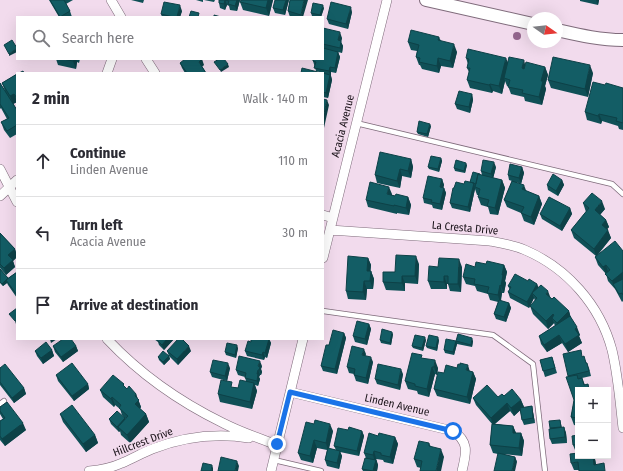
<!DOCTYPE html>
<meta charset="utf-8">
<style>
body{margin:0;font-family:"Fira Sans Condensed",sans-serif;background:#f2f2f3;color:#2b2b33}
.controls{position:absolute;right:12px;bottom:12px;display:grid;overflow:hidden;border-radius:0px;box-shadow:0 4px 16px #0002}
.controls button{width:36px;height:36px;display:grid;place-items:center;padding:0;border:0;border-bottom:1px solid #e1e1e2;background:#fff;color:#2b2b33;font:20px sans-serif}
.compass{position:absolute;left:527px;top:12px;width:36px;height:36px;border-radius:50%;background:#fff;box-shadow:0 4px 16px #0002;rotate:104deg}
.stop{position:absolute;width:12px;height:12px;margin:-9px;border:3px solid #1a73e8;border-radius:50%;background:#fff}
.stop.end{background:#1a73e8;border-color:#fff;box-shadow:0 1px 4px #0008}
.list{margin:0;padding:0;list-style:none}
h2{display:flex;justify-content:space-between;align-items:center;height:52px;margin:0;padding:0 16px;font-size:17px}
h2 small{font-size:13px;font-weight:400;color:#7c7c81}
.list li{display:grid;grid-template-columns:26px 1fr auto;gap:12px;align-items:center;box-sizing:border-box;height:72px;padding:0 16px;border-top:1px solid #e1e1e2}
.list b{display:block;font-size:15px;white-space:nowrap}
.list p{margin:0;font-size:13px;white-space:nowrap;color:#7c7c81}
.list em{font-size:13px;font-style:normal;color:#7c7c81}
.icon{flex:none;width:22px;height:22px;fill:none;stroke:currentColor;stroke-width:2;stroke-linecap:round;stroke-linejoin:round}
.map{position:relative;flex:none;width:623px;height:471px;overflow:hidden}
.search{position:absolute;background:#fff;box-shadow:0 4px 16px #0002;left:16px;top:16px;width:308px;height:44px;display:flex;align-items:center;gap:10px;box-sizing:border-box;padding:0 14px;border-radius:0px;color:#7c7c81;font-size:15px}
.panel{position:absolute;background:#fff;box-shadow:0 4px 16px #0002;left:16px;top:72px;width:308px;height:268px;border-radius:0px}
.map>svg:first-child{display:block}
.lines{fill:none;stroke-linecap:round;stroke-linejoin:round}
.service-casing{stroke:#7f6b7b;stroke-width:6}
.minor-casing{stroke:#7f6b7b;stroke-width:10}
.tertiary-casing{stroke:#7f6b7b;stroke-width:14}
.service{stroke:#fff;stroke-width:4.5}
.minor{stroke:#fff;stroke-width:9}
.tertiary{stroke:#fff;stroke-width:12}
.tree{fill:#94668e}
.wall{fill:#105057}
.shaded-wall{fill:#0d4147}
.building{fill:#135d65;stroke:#0d4147}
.route{stroke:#1a73e8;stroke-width:5}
.labels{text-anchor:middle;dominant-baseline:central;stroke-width:4;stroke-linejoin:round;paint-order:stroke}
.street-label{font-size:11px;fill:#181117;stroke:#f2dbed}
</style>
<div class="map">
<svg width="623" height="471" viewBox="0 0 623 471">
<rect width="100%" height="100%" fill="#f2dbed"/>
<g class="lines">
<defs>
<path id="service" d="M356 123 612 184 623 194
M323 311 493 335 533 364 545 471
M0 404 4 401
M274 460 321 471"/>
<path id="minor" d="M111 0 121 17
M146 59 155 73
M107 73 112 59
M0 169 17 202
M0 196 17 180
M323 215 333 218
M330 230 490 241C501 243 513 245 525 250 567 268 600 305 612 350 618 375 620 402 623 428
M323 258 387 0
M107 339C140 374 180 402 223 423 240 432 259 438 277 445
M290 392 453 431C470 442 466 454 462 471
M89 471C100 470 111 468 122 463 132 459 142 453 152 449 183 437 216 433 249 438
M271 471 303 339"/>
<path id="tertiary" d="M426 0 533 24
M557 30C579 35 600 40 623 40"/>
</defs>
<use href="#service" class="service-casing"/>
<use href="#minor" class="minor-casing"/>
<use href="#tertiary" class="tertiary-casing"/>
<use href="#service" class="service"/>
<use href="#minor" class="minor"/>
<use href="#tertiary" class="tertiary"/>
</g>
<circle class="tree" cx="517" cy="36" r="4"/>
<path class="wall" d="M49 0H73L66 4 70 11 72 17H59Z
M131 0H144L143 3Z
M196 0H203V2Z
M204 0H215L214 2Z
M219 0H240L237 11 230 10 229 6 227 5 225 10 220 8 219 3Z
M241 0H273L269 16 243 10 240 2Z
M289 0 285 15 275 13 273 8Z
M290 0 303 17H290L288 11Z
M580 0H599L598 5 580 1Z
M324 8 321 17H317L312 16 311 13Z
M182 11 180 17H162L161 14Z
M352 12 348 29 329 24 327 19Z
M323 28 342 38 341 42 343 46 342 53 338 52 340 57 336 73 331 72V76L332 80 328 98 323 97V73L316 71 313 61 323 59Z
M439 37 441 41 457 52 453 68 441 66 439 73 422 69 420 65H419L416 57 417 51 411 50 408 42Z
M466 58 545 67 548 75 545 86 546 89 542 105 525 101 524 97 511 94 508 86H507L505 81 502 94 493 91 492 93 470 88 467 80 469 72 467 68 468 64Z
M55 59H80L79 63 77 62 76 69 58 65 56 59Z
M180 63 204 65 202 66 206 73H185L182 68Z
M593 73 588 97 551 88 548 80Z
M17 74V102L13 104 17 110V134L10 138 4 130 1 122 7 119 1 108 0 109V83L5 91 2 83Z
M605 85 623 88V130L619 129 618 126 602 121 601 124 587 120 585 112Z
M472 94 473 100 470 113 457 109 455 104Z
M431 126 428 137 418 134 417 132Z
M441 158 442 161 439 172 429 169 428 167Z
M411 159 413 167 411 178 402 176 400 188 377 183 375 175Z
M467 165 465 173 455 171 454 168Z
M496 167 493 178 502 180 505 188 498 215 490 214 488 207 481 205 478 197 479 195H477L475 189 470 212 452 208 450 203 454 188 470 182 480 175H482L481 171Z
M522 167 524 173 521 184 516 182 526 191 539 196 542 204 534 225 524 221 521 213 507 207 504 200 512 181 509 180 508 175Z
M442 179 444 185 443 188H444L446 193 442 210 433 208 432 205 424 203 423 198Z
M562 180 564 185 558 196 548 190 547 185Z
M392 194V195L395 196 408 197 411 205 409 215 397 213V214L368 207 366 200Z
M583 203 605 209 600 215 606 220 609 227 607 229 611 238 597 256 623 251V301L622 302 615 289 608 281 606 274 598 265 595 257 596 256 574 238 571 230 586 212Z
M570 208 572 214 562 231 542 219 540 214Z
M0 233 15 249 17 256V257L13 261 15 267 6 275 0 268Z
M368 258 371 265 370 271H371L374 279 373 289H367L366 300 348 299 346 291Z
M419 264 418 284 405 283V291L386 290 383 282 395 272Z
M486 264 504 265 507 272 505 281 506 283 504 293H502L501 301 509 303 511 308 506 322 496 319 494 314 498 302 490 300 488 294 477 291 475 286 466 284 463 277 475 267Z
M438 267H462L461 292 450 291 448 284H447V289H431L428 281Z
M0 269 8 278 17 272V298L8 285 7 283 3 286 0 283Z
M528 281 537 284 538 287 550 298 569 311 571 318 580 335 579 336 582 343 568 352 562 343 547 352 541 344 539 336 555 326 554 323 548 329 533 314 530 306 535 301 534 298 529 308 510 298 508 292 510 290 508 286Z
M369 324 371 329 367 345 355 342 353 336Z
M344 333 346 338 337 374 323 371 321 366 329 345Z
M393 334 391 345 381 343 380 340Z
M154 339H174L164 350 159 345 158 342Z
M251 339H269L271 343 267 358 265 357 264 360 247 356 245 351 251 342Z
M426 340 423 351 413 348 412 346Z
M439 340 437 351 427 348 426 346Z
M456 341H473L472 347 457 344 454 355 445 353 444 350Z
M53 346H76L78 351 63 362 55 352Z
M238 348 236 358 226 355 225 352Z
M52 350 54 356 43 364 37 356 35 351Z
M167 351H191L178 365 169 356Z
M366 354 365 356 373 362 368 384 356 381 354 375V374L349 373 347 367Z
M169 356 170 359 164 365 159 360 158 357Z
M583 356 589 368 591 376 582 378 585 385 588 384 590 390H578V426L574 425 571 417 574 400 568 376Z
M552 357 557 373 545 377 540 360Z
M423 358 438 368 437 375 435 374 429 397 418 394 417 391 408 389 405 381Z
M262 366 261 369 262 372 261 375H260L259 377 260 379 258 386 255 385 257 391 252 409 220 402 218 394 234 387 238 388 246 381 245 377 238 375 236 370Z
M0 368 24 388 26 394 14 403 0 385Z
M230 368 227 381 212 377 210 372Z
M470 371 473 372 476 379 470 404 437 396 434 389 444 373Z
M403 374 400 390 377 384 375 379Z
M56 375 88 384 89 389 74 401 58 381Z
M124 384V387L127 389 136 394 141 407 140 409 146 414 149 422 130 443 121 435 120 431 119 432 111 424 109 419 125 418V419H126L122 415 120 409 115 405 114 407 103 397 100 390Z
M504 396 521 400 524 407 523 408 532 406 533 412 535 423 524 425 522 420 520 410 514 416 510 411 495 424 513 426 516 433H521L524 441 522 456 502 454 515 457 517 462 498 454 493 453 490 445 492 424 476 405 473 398 498 397Z
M0 407 26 430 5 446 0 440V421L3 419 0 414Z
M60 414 95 435 98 443 86 452 63 422Z
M560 420 562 428 564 427 566 433 567 443 552 444 550 439V428Z
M314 424 333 431 329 449 336 450 334 446 348 430 362 431 364 436 359 456 340 452 342 456 339 469 327 466 325 460 327 450 317 448 313 463 301 460 298 453Z
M578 429V450H575L573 445 578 435Z
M378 436 395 437 398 444 393 464 384 462 383 460 376 459V460L378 465 377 471H363L362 469 366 458 364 453Z
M429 443 431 447 444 457 421 468 417 467 414 459Z
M595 459 596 464 579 470H574L571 463Z"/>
<path class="shaded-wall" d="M225 0 227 5 225 10 224 4Z
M237 0H240L237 11 235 6Z
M268 0H273L269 16 266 8Z
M286 0H289L285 15 283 10Z
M304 0H308L303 17H302L301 15Z
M596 0H599L598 5Z
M180 5 182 11 180 17H177Z
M323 5 324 8 321 17 320 15Z
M351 7 352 12 348 29 346 24Z
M340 32 342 38 341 42 343 46 342 53 340 48 338 40Z
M454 44 457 52 453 68 450 61Z
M17 48V52L9 56V54Z
M338 52 340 57 336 73 335 68Z
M438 58 441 66 439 73 437 66Z
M506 58 509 65 504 78 505 81 502 94 499 86Z
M74 59H76L77 62 76 69 73 61Z
M202 59 204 65 201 67 199 62Z
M524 60 526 68 525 76 522 68Z
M228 64 229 67 221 72 220 70Z
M590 65 593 73 588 97 585 89Z
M330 67 331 72V76L332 80 328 98 326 93 330 75 329 71Z
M545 67 548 75 545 86 546 89 542 105 539 97 541 81Z
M490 84 493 91 492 93 489 85Z
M14 94 17 102 13 104 10 96Z
M472 94 473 100 470 113 469 107Z
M327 100 329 105 324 128 323 126V118Z
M599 114 602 121 601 124 598 116Z
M430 124 431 126 428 137 427 134Z
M441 158 442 161 439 172 438 169Z
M411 159 413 167 411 178 408 171Z
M494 162 496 167 493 179 491 174Z
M466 163 467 165 465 173 464 171Z
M522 167 524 173 521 184 519 178Z
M400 169 402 176 400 188 397 181Z
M442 179 444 185 442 192 440 187Z
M502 180 505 188 498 215 495 208Z
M562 180 564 185 558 196 556 191Z
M474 183 475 189 470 212 468 207Z
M524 185 527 193 522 189Z
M389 187 392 194 390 202 387 194Z
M444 188 446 193 442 210 440 204Z
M539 196 542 204 534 225 531 217Z
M408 197 411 205 409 215 406 208Z
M602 201 605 209 597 218 595 210Z
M570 208 572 214 562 231 560 226Z
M606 220 609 227 604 233 602 225Z
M608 230 611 238 596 256 594 249Z
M15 249 17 256V257L13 261 15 267 6 275 4 268 8 255Z
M416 256 419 264 418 284 415 276Z
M368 258 371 265 370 279 367 271Z
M459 259 462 267 461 292 458 284Z
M504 265 507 272 505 281 506 283 504 293 501 286 502 275Z
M606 265 608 272 606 274 603 267Z
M371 271 374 279 373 289 370 281Z
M623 272V282L613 284 615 289 612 281Z
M402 276 405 283V291L402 283Z
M444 276 447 284V289L444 282Z
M6 280 7 283 3 286 2 284Z
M364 281 367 289 366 300 363 292Z
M537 284 539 289 532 293 534 298 529 308 527 302Z
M500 285 502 293 500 303 498 295Z
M548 291 551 299 546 294Z
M509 303 511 308 506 322 504 317Z
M569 311 571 319 560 330 557 323Z
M553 314 555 321 552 318 554 323 548 329 546 321Z
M17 319V323L16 324 15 321Z
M369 324 371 329 367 345 365 339Z
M577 327 580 335 579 336 582 343 568 352 565 344 575 329Z
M392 332 393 334 391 345 390 343Z
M344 333 346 338 337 374 335 369Z
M559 335 562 343 547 352 544 345Z
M425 337 426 340 423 351 422 348Z
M438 337 439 340 437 351 436 348Z
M472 338 473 341 472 347 471 345Z
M50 339H57L51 343Z
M167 339H174L164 350 162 345Z
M269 339 271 343 267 358 265 353Z
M456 341 457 344 454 355 453 352Z
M237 345 238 348 236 358 235 355Z
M76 346 78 351 63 362 61 357Z
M189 346 191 351 178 365 177 359Z
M364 349 366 354 364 360 362 355Z
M52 350 54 356 43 364 41 358Z
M263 352 265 357 264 360 262 355Z
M169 356 170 359 164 365 163 362Z
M371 357 373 362 368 384 366 378Z
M435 360 438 368 437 375 434 367Z
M260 361 262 366 261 369 262 372 261 375 258 366Z
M228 363 230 368 227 381 225 376Z
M468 365 470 372 466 370Z
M432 367 435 374 429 397 427 389Z
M401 369 403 374 400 390 398 385Z
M258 370 260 375 259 377 260 379 258 386 257 381V374Z
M473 372 476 379 470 404 467 397Z
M254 383 257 391 252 409 250 402Z
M88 384 89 389 74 401 72 396Z
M24 388 26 394 14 403 12 398Z
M136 394 141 407 138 411 135 404V396Z
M112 397 115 405 114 407 111 399Z
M521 400 524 407 514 416 511 408Z
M507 403 510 411 493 425 491 418Z
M532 406 533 412 535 423 533 418Z
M146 414 149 422 130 443 127 435Z
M125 418 127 423 118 427 120 431 119 432 117 427Z
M23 423 26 430 5 446 2 439Z
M330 424 333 431 328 451 326 443Z
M513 426 516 433H513Z
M564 427 566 433 567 443 565 437Z
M362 431 364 436 359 456 357 451Z
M521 433 524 441 522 456 519 448Z
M95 435 98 443 86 452 83 444Z
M395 437 398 444 393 464 390 457Z
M314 440 317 448 313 463 310 456Z
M441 449 444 457 441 471H436Z
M340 451 342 456 339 469 337 463Z
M374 451 378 465 377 471H373L375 462 373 455Z
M593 456H594L595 459 597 471 594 465Z
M515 457 517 462 515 471H512Z
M237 461 239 466 238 471H235Z
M212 465 213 468V471H211Z"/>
<path class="building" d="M50 0H64L70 11 60 17Z
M219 0H237L235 6 228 4 229 1 225 0 224 4 219 3Z
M241 0H268L266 8 240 2Z
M275 0H286L283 10 273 8Z
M290 0H304L301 15 288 11Z
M164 2 180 5 177 17H173L161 14Z
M331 2 351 7 346 24 327 19Z
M313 3 323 5 320 15 311 13Z
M191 11 199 13 198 17H189Z
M214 15 221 17H214Z
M323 28 340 32 338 40 341 41 340 48 323 44Z
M411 30 439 37 438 40 454 44 450 61 438 58 437 66 419 62 420 58 416 57 419 45 408 42Z
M12 40 17 48 9 54 4 45Z
M323 48 338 52 335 68 330 67 329 71 314 68 316 62 313 61V59H323Z
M468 49 506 58 499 86 490 84 489 85 467 80 470 68H467L469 59 466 58Z
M509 57 524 60 522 68 524 69 526 62 545 67 541 81H543L539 97 522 93 523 90 508 87 510 80 504 78Z
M553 57 590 65 585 89 548 80Z
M63 59H74L73 61Z
M185 59H202L199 62 206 73H187L180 63Z
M219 59H224L228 64 220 70 214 62Z
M302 68 322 73H301Z
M23 71 24 73H19Z
M323 73 330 75 326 93 323 92Z
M17 74V98L14 94 10 96 2 83Z
M593 82 605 85 606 83 623 88V123L616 121 617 118 599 114 598 116 585 112Z
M0 83 17 110V125L7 131 1 122 9 118 0 104Z
M459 91 472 94 469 107 455 104Z
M323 99 327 100 323 118Z
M419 121 430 124 427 134 417 132Z
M380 152 411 159 408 171 400 169 397 181 375 175Z
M431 156 441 158 438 169 428 167Z
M456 160 466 163 464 171 454 168Z
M483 160 494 162 491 174 481 171Z
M510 164 522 167 519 178 508 175Z
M473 172 480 174V175L478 174 476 184 470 182Z
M478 174 502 180 495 208 487 206 489 200 478 197 480 189 475 187Z
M553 174 562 180 556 191 547 185Z
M428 176 442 179 440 187 444 188 440 204 431 202 432 200 423 198Z
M465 181 474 183 468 207 450 203 453 188H454L456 182 464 184Z
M512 181 524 185 522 189 539 196 531 217 521 213 524 207 504 200Z
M370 182 389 187 387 194 395 196 396 194 408 197 406 208 394 205V206L366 200Z
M592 193 602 201 595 210 606 220 602 225 608 230 594 249 571 230 589 208 583 203Z
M549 197 570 208 560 226 540 214Z
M0 233 15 249 8 255 13 260 4 268 0 264Z
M615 241 623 251V272L612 281 605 274 610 270 606 265 603 267 595 257Z
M396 255 416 256 415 276H402V283L383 282V272H395Z
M348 256 368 258 367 271H371L370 281H364L363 292 346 291Z
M439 258 459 259 458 284H448V276H444V282L428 281 429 266 438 267Z
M487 261 504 265 502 275H503L501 286 500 285 498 295 487 293 489 287 474 284 475 279 463 277 466 264 475 267 476 262 486 264Z
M0 269 8 278 2 284 0 282Z
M17 272V295L6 280Z
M515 274 528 281 529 279 537 284 527 302 508 292 511 287 508 286Z
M623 279V295L622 293 619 294 613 284Z
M541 285 548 291 546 294 552 299 554 297 569 311 557 323 552 318 554 315 553 314 546 321 530 306 537 298 532 293Z
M499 300 509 303 504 317 494 314Z
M17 308V319L15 321 9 314Z
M570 316 577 327 575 329 579 335 565 344 559 335 544 345 539 336Z
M357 321 369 324 365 339 353 336Z
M382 329 392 332 390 343 380 340Z
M333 330 344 333 335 369 321 366 326 345H329Z
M458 334 472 338 471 345 456 341Z
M415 335 425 337 422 348 412 346Z
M429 335 438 337 436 348 426 346Z
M63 339H71L76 346 61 357 53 346Z
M158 339H167L162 345 157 340Z
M178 339H182L189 346 177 359 167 351Z
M251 339H269L265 353 263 352 262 355 245 351 248 341 251 342Z
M446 339 456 341 453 352 444 350Z
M46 342 52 350 41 358 35 351Z
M227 343 237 345 235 355 225 352Z
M352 346 364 349 362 355 371 357 366 378 354 375 355 369 347 367Z
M581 350 582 357 584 356 586 363H587L589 371 568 376 563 354Z
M163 351 169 356 163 362 158 357Z
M412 353 422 355 421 358 435 360 434 367H432L427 389 415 386V384L405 381Z
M239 356 260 361 258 366 260 367 259 370H258L257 374H258L257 381 245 378 246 373 236 370Z
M552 357 555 368 543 371 540 360Z
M213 360 228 363 225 376 210 372Z
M72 363 88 384 72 396 56 375Z
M460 363 468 365 466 370 473 372 467 397 434 389 438 372 444 373 446 365 457 368 458 364 460 365Z
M5 364 24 388 12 398 0 382V368Z
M378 364 401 369 398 385 375 379Z
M113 375 124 384 123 385 127 389 129 386 136 394 135 396 139 400 135 404 146 414 127 435 118 427 128 416 119 408 121 405 112 397 111 399 100 390Z
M577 375 578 379 582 378 584 385 588 384 589 390H578V418L571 417 574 400 566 377Z
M221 380 232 382 231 387 238 388 240 380 254 383 250 402 218 394Z
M487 385 498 397 502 394 504 396 512 389 521 400 511 408 507 403 491 418 473 398Z
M7 402 23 423 2 439 0 436V421L5 418 0 411V407Z
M72 405 95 435 83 444 60 414Z
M532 406 533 418 522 420 520 408Z
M117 411 125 418 117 427 109 419Z
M315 420 330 424 326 443 314 440 310 456 298 453 306 422 314 424Z
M560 420 561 427 550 428 549 421Z
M492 424 513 426V433H521L519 448 490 445Z
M349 427 362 431 357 451 334 446 338 428 348 430Z
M564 427 565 437 550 439 549 429Z
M577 429H578V444L573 445 572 436 578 435Z
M369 433 378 436 379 433 395 437 390 457 381 455V453L374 451 373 455 364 453Z
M419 441 429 443V446L441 449 436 471H420L422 461 414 459Z
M328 448 340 451 337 463 325 460Z
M498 453 515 457 512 471H494Z
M578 453V456H593L594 465 604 463 605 471H579L578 462 571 463 570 454Z
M221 457 237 461 235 471H218Z
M365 458 376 460 373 471 362 469Z
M203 463 212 465 211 471H201Z"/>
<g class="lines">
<path class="route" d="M277 444 290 392 453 431"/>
</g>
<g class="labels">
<g class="street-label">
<text transform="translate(343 126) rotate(-76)">Acacia Avenue</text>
<text transform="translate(465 228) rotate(5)">La Cresta Drive</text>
<text transform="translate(397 405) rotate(13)">Linden Avenue</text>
<text transform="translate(143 442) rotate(-21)">Hillcrest Drive</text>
</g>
</g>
</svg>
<div class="controls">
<button>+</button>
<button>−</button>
</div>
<svg class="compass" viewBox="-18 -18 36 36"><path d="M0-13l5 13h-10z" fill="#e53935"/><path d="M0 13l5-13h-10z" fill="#7c7c81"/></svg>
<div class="stop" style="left:453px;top:431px"></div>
<div class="stop end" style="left:277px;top:444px"></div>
<div class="search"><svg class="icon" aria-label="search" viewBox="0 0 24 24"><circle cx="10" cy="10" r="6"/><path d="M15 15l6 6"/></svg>Search here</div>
<section class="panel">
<h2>2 min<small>Walk · 140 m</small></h2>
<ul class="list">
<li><svg class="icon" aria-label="ahead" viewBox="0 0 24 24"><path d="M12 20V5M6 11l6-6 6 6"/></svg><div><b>Continue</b><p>Linden Avenue</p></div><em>110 m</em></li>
<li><svg class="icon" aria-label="left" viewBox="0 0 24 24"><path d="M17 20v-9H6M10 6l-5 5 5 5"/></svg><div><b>Turn left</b><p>Acacia Avenue</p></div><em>30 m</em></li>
<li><svg class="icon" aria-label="arrive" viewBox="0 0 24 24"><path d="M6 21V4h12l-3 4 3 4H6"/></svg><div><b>Arrive at destination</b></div></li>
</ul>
</section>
</div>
